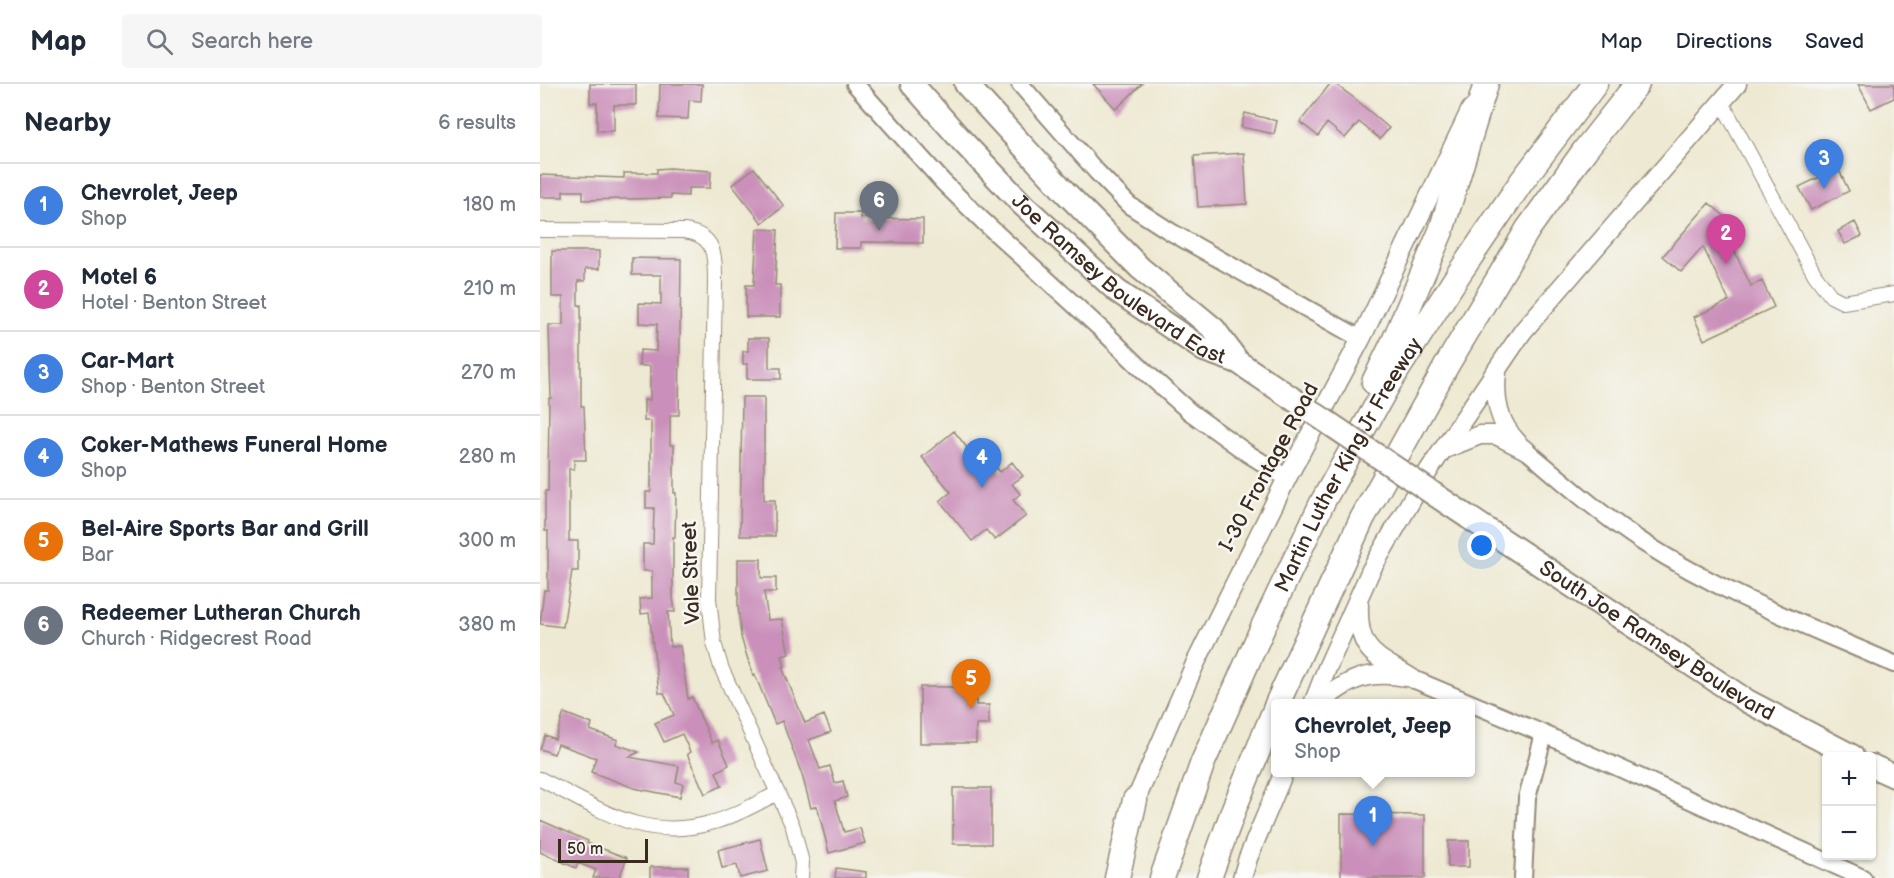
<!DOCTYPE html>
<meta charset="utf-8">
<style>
body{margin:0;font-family:"Balsamiq Sans",sans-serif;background:#f6f6f7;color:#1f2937}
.controls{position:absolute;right:18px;bottom:18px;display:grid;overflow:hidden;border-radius:6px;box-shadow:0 2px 4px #0004}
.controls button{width:54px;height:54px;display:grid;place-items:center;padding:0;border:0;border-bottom:2px solid #e0e1e3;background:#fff;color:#1f2937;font:30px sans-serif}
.scale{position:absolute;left:18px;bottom:15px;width:90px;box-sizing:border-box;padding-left:6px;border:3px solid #3b2a1e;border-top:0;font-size:16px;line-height:21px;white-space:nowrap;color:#3b2a1e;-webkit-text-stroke:4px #f6f6f2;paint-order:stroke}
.you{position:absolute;left:942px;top:462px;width:21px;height:21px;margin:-15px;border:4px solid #fff;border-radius:50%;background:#1a73e8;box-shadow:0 0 0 9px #1a73e833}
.badge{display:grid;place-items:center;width:39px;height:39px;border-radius:50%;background:#db2777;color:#fff;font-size:20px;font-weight:700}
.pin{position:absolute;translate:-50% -50px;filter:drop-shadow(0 2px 3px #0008)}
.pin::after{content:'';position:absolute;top:32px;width:21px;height:18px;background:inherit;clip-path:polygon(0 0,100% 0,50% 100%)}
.popup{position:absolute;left:731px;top:615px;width:204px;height:78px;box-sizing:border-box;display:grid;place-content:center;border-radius:6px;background:#fff;filter:drop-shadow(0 2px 4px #0005);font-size:20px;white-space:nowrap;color:#747a83}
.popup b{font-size:22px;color:#1f2937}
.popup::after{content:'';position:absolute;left:50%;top:100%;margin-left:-12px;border:12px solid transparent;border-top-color:#fff}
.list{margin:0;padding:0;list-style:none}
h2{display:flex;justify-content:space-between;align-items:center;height:78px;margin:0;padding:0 24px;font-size:26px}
h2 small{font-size:20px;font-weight:400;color:#747a83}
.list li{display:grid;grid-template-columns:39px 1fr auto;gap:18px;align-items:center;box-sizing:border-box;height:84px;padding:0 24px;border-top:2px solid #e0e1e3}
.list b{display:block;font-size:22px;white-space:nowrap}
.list p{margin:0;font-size:20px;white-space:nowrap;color:#747a83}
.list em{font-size:20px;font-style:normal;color:#747a83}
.icon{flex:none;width:33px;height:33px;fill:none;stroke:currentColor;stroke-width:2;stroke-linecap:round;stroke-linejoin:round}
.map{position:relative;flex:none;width:1354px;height:794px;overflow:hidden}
header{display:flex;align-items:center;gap:36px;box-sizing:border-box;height:84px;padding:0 30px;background:#fff;border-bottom:2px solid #e0e1e3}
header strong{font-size:28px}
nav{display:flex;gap:33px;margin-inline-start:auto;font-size:21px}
.search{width:420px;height:54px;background:#f6f6f7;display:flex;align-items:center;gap:15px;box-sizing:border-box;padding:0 21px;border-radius:6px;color:#747a83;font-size:22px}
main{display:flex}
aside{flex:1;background:#fff}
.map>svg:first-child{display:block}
.building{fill:#ca8fba}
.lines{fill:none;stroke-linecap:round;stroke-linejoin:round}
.minor-casing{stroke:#948a78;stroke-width:16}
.tertiary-casing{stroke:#948a78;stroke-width:20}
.secondary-casing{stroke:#948a78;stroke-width:21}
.trunk-casing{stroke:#948a78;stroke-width:26}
.motorway-casing{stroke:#948a78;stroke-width:27}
.minor{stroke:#fff;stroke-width:14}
.tertiary{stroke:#fff;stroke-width:16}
.secondary{stroke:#fff;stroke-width:18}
.trunk{stroke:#fff;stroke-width:22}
.motorway{stroke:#fff;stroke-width:24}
.trunk-bridge-casing{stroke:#948a78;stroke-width:26;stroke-linecap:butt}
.trunk-bridge{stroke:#fff;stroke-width:22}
.labels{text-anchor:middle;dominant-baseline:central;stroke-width:5;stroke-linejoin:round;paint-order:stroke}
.street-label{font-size:21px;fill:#3b2a1e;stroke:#f6f6f2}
</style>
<header>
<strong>Map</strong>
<div class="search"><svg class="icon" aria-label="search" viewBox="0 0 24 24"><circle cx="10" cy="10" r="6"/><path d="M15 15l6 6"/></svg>Search here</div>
<nav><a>Map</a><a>Directions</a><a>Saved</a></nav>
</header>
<main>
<aside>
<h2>Nearby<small>6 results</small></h2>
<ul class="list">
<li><span class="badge" style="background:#3f7fe0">1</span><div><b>Chevrolet, Jeep</b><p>Shop</p></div><em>180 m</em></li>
<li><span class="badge" style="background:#d1479c">2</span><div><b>Motel 6</b><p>Hotel · Benton Street</p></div><em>210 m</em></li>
<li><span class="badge" style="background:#3f7fe0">3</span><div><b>Car-Mart</b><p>Shop · Benton Street</p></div><em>270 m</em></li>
<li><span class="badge" style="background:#3f7fe0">4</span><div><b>Coker-Mathews Funeral Home</b><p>Shop</p></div><em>280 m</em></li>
<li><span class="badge" style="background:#e8710a">5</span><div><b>Bel-Aire Sports Bar and Grill</b><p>Bar</p></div><em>300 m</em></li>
<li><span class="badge" style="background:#6b7280">6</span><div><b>Redeemer Lutheran Church</b><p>Church · Ridgecrest Road</p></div><em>380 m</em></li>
</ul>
</aside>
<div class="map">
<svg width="1354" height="794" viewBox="0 0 1354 794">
<rect width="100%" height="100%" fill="#f6f6f2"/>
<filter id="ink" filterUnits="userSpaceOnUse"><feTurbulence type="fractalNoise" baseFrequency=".0167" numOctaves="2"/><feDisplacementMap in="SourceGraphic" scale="12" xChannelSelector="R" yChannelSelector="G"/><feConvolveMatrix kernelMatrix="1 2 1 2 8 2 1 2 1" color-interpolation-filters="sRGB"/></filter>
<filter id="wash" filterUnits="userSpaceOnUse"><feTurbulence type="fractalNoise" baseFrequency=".008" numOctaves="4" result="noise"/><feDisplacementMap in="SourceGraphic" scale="24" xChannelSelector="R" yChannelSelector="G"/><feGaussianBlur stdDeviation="1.35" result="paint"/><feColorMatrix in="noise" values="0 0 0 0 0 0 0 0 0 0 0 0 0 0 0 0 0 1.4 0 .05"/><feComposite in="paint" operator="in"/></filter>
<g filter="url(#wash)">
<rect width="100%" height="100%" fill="#eee9d2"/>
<g id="blocks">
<path class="building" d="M50 0H96V21H74V47H57V19H50Z
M120 0H162L161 17 149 16 148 35 119 34Z
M553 0H602L576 25Z
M790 0H795L814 14 849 44 840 55 819 38 805 54 787 39 778 52 760 38Z
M1318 0H1354V14L1331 25Z
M705 29 737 37 734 50 701 43Z
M704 69 707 120 658 123 654 72Z
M130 84 171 87 170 104H148V112L131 111V114L43 116V107H23V113H0V91L84 94V89H117V85Z
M214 84 244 122 222 139 192 101Z
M1298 84 1309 107 1271 126 1259 103Z
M1169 119 1188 135 1182 141 1211 202 1222 197 1234 223 1164 256 1154 233 1189 217 1163 163 1141 188 1123 172Z
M296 129H321V134L383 135V159L321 158V164H295Z
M1315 138 1322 152 1305 160 1298 147Z
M217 145 238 146 235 201H240V233H206V201H214Z
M12 167H59V185H45V197H38V221H41V322H44L46 376H34V385H29V457H38V487H32L23 543 0 540 4 506H8V447H5V407H8L9 314H11L9 241H23V213H12Z
M92 174 141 175 139 331H130V361H134V409H136L135 453H133V513L135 528H128L130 563 140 562 148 615 152 613 172 659 178 656 189 681 176 688 182 702 165 710 147 670 150 668 142 650 124 658 115 639 134 631 124 609H119L109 529 101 530 100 515 112 514V487H103V460H113L114 424H106V408H111V337H104V316H110V282H99L100 266 116 267 117 240 99 239V219L121 220V191H92Z
M208 254H229V284H241V295H207V280H203V267H208Z
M202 313H224V416H235V452H200Z
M414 347 445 387 454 380 460 388 472 378 483 392 472 400 480 410 473 416 486 432 455 456 446 446 432 457 400 417 411 408 382 373Z
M198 475H221V494H236V508H224L228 536 242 535 249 570 242 572 245 583H242L265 639 284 631 291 648 269 656 280 685 290 682 295 699 303 697 307 713 295 717 304 748 320 744 325 759 289 769 277 722 271 724 262 691 242 637 235 640 215 591 213 592 201 553 198 521Z
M380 603H436V621H449V641H436V659H380Z
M24 629 52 640 50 646 78 656 76 660 99 668 89 673 139 682 136 698 143 700 140 713 94 704 51 688 56 674 18 660 14 670 0 665 5 651 15 655Z
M413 704H451V760H413Z
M801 730 885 731V794H801Z
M0 736 48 757 47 759 87 774 79 794H53L56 786 38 779 36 784 0 768Z
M220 755 228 787 200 794 197 781 182 784 178 766Z
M908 757H929V783H908Z
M110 783H148V794H110Z
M296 784 326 788V794H295Z"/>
</g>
</g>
<g filter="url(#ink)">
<use href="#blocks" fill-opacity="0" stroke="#948a78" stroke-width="1.5"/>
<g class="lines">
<defs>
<path id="minor" d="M1181 17 1275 191 1291 212 1303 218 1354 210
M0 146 144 147C176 151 175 172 175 199L169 515 174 559 181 583 253 743 262 779 261 794
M0 695C61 725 103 759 174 738 196 732 217 719 238 709"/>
<path id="tertiary" d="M315 0 403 98 444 138 562 246 602 285 650 328 707 369 747 394
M480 0 556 87 589 121 631 148 821 255
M986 366C1024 398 1062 432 1104 459 1182 509 1270 543 1354 580
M873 595 1004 650 1323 794
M983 794 987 714 1004 650"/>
<path id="secondary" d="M957 288C954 315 958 339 978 359
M905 365 940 351H956L986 366
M819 521C817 570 837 572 873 595
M773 620 787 584 831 486 889 386 983 247 1197 0
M779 620C808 595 827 586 866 593
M591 727 655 580 747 394 821 255 931 25
M702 794 708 774 744 688"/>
<g id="trunk">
<path id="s1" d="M372 0 423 58 482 120 577 207 664 266 698 278"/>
<path d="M426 0 526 109 600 184 674 245 698 278"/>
<path id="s2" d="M928 433 1207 617 1312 672"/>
<path d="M1332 682 1354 692"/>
</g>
<g id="motorway">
<path d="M834 298 855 255 901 147 946 0"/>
<path d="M737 620 822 435 908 279 988 145 1045 66 1097 0"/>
<path d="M577 794 595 716"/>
<path id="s3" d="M622 794 663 678 723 543 783 417 849 299 918 191 982 97 1055 0"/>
<path d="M669 794 695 722 736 623"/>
</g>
</defs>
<use href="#minor" class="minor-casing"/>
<use href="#tertiary" class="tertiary-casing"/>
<use href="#secondary" class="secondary-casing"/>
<use href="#trunk" class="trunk-casing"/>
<use href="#motorway" class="motorway-casing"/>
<use href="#minor" class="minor"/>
<use href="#tertiary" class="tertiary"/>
<use href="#secondary" class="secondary"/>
<use href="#trunk" class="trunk"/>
<use href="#motorway" class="motorway"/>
<defs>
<path id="trunk-bridge" d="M698 278 928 433"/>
</defs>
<use href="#trunk-bridge" class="trunk-bridge-casing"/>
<use href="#trunk-bridge" class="trunk-bridge"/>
</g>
</g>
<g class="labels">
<g class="street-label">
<text stroke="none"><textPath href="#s1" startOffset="286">Joe Ramsey Boulevard East</textPath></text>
<text stroke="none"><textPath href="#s3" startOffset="454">Martin Luther King Jr Freeway</textPath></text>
<text transform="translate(729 383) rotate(-62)">I-30 Frontage Road</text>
<text transform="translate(151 489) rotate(-92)">Vale Street</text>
<text stroke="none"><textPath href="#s2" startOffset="226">South Joe Ramsey Boulevard</textPath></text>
</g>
</g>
</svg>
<div class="controls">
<button>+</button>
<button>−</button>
</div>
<div class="scale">50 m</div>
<div class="you"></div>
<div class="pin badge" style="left:833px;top:762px;background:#3f7fe0">1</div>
<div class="popup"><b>Chevrolet, Jeep</b>Shop</div>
<div class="pin badge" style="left:1186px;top:180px;background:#d1479c">2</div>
<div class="pin badge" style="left:1284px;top:105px;background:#3f7fe0">3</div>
<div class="pin badge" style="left:442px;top:404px;background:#3f7fe0">4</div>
<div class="pin badge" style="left:431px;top:625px;background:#e8710a">5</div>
<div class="pin badge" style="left:339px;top:147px;background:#6b7280">6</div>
</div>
</main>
